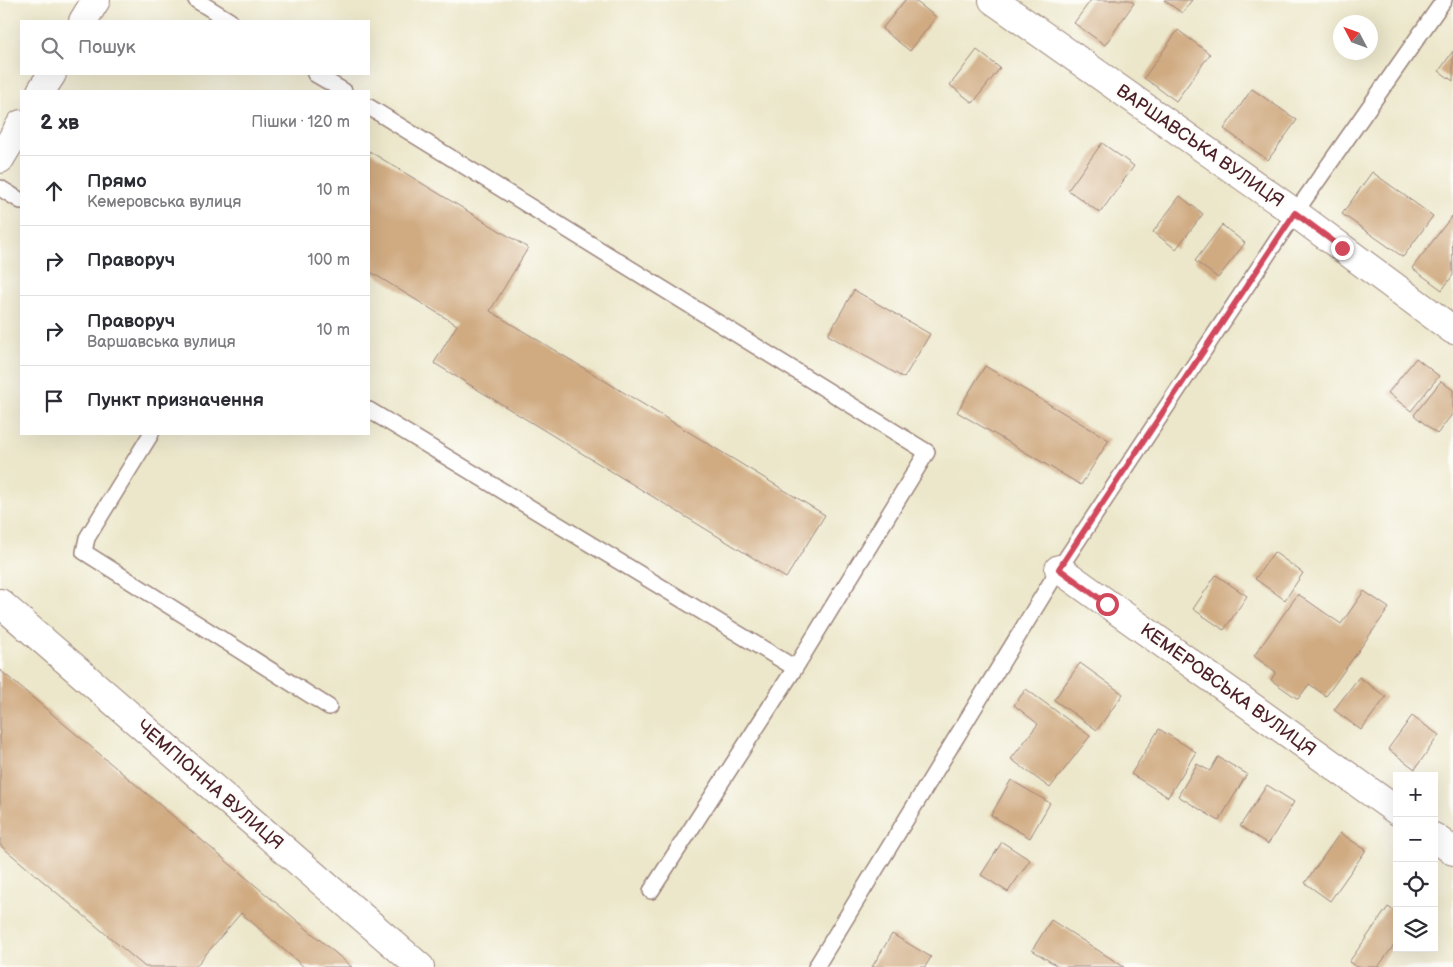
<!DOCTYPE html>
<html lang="uk">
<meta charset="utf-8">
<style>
body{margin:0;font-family:"Balsamiq Sans",sans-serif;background:#f7f7f7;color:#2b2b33}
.controls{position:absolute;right:15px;bottom:15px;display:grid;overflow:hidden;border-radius:0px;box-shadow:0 5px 20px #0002}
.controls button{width:45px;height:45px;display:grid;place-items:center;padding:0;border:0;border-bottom:1px solid #e1e1e2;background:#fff;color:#2b2b33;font:25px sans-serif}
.compass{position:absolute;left:1333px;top:15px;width:45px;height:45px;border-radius:50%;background:#fff;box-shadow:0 5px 20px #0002;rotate:311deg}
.stop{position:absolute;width:15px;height:15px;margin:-11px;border:4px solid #d1495b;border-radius:50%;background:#fff}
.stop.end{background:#d1495b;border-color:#fff;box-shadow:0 1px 5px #0008}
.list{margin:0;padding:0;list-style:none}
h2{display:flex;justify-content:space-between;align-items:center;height:65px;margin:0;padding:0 20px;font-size:21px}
h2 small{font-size:16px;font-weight:400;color:#7c7c81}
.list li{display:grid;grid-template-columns:32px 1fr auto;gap:15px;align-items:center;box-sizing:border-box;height:70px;padding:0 20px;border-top:1px solid #e1e1e2}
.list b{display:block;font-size:19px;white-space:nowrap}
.list p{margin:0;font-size:16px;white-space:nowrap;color:#7c7c81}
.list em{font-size:16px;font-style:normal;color:#7c7c81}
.icon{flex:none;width:28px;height:28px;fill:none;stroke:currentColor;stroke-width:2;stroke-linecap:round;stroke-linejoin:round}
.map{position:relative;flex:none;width:1453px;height:967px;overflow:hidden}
.search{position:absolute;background:#fff;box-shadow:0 5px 20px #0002;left:20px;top:20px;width:350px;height:55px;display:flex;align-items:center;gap:12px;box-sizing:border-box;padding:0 18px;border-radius:0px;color:#7c7c81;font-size:19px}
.panel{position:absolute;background:#fff;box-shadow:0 5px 20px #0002;left:20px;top:90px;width:350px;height:345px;border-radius:0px}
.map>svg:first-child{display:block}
.building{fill:#d0ab82}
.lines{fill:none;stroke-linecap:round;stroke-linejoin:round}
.lane-casing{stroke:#9b837a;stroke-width:18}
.street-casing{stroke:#9b837a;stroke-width:30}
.secondary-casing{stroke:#9b837a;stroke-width:30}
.lane{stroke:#fff;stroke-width:15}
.street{stroke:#fff;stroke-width:28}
.secondary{stroke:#fff;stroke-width:28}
.route{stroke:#d1495b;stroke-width:6}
.labels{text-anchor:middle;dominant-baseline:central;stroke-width:4;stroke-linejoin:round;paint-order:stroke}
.street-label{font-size:18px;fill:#4a1f2b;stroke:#fdfcf7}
</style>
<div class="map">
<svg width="1453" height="967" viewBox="0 0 1453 967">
<rect width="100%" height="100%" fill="#fdfcf7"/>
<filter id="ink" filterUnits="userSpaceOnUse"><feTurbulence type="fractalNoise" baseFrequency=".02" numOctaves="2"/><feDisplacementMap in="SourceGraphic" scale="10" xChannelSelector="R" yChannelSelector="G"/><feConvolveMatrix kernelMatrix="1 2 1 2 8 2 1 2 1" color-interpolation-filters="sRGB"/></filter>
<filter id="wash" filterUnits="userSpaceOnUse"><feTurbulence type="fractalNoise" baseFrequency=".0096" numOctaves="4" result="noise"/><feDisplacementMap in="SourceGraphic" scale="20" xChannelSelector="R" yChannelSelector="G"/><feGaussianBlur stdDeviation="1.12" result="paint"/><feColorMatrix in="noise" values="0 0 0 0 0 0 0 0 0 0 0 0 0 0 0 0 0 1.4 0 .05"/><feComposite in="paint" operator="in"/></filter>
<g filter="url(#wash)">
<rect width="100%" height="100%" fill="#ece7ca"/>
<g id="blocks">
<path class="building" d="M905 0H914L936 17 910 51 882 29Z
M1091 0H1129L1134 3 1105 45 1074 23Z
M1164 0H1192L1182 13Z
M1178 30 1210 54 1176 101 1144 78Z
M977 50 1000 68 973 103 950 85Z
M1453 51V81L1439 71Z
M1252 89 1297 120 1268 160 1224 129Z
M1102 143 1134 166 1100 213 1068 190Z
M369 151 528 248 490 311 825 515 786 578 434 363 457 325 369 271Z
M1372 172 1433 216 1403 257 1342 214Z
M1180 196 1203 214 1176 249 1153 232Z
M1452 216 1453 275 1442 290 1412 268Z
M1222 225 1245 243 1218 278 1195 261Z
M854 290 930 334 904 378 828 335Z
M1416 358 1439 376 1411 411 1388 393Z
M985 366 1109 440 1081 485 957 412Z
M1441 381 1453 390V413L1437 434 1414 415Z
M1274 552 1303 573 1285 600 1255 579Z
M1216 575 1247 596 1224 630 1193 609Z
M1364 591 1389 608 1326 696 1309 684 1298 699 1271 680 1276 672 1254 656 1298 594 1341 624Z
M1080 663 1123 694 1097 730 1054 700Z
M0 670 352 967H304L241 913 195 967H145L0 845Z
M1359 677 1386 697 1361 730 1334 710Z
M1026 689 1090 736 1050 788 1011 759 1038 724 1014 705Z
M1412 716 1439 735 1415 769 1388 749Z
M1159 729 1196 752 1168 797 1131 774Z
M1218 757 1247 774 1219 821 1178 796 1197 764 1210 771Z
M1011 780 1050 803 1030 838 991 815Z
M1267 785 1294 802 1268 844 1240 826Z
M1340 833 1366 850 1330 901 1305 883Z
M1002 842 1030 860 1008 892 981 875Z
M1388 907 1397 913V941L1378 967H1357L1349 962Z
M1051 920 1124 967H1059L1032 950Z
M892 934 931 957 925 967H872Z"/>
</g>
</g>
<g filter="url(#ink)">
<use href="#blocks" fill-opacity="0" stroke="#9b837a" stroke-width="1"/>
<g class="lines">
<defs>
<path id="lane" d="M196 0 230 21
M315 74 344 91
M369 107 927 452 795 668 651 891
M0 188 21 201
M369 410 795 668
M151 434 87 538 84 552 329 707
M816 967 1059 569 1295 213 1444 0"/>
<path id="street" d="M993 0 1295 213 1453 330
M1059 569 1397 811
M0 603 420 967
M1434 837 1453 851"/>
<path id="secondary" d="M83 21 96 0
M41 91 52 74
M0 159 21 124"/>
</defs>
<use href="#lane" class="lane-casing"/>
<use href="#street" class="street-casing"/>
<use href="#secondary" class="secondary-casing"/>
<use href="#lane" class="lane"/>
<use href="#street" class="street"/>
<use href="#secondary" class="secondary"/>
</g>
</g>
<g class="lines" filter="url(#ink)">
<path class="route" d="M1107 604 1059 569 1080 537 1295 213 1342 248"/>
</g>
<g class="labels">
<g class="street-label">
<text transform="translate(1200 146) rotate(35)">ВАРШАВСЬКА ВУЛИЦЯ</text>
<text transform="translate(1228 690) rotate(36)">КЕМЕРОВСЬКА ВУЛИЦЯ</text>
<text transform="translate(210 785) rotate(41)">ЧЕМПІОННА ВУЛИЦЯ</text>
</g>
</g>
</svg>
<div class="controls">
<button>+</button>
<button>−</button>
<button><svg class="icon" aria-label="locate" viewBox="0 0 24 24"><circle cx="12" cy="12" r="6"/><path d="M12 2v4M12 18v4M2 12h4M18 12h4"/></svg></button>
<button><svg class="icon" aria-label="layers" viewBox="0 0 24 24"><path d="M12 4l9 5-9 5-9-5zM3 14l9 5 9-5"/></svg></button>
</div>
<svg class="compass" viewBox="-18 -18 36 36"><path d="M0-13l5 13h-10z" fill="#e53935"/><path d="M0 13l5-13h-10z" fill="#7c7c81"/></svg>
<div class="stop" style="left:1107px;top:604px"></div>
<div class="stop end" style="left:1342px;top:248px"></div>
<div class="search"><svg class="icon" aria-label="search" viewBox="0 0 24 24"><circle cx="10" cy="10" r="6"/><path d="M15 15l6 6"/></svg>Пошук</div>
<section class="panel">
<h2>2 хв<small>Пішки · 120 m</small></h2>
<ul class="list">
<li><svg class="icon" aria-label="ahead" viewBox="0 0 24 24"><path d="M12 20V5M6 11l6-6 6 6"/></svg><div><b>Прямо</b><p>Кемеровська вулиця</p></div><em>10 m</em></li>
<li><svg class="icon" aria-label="right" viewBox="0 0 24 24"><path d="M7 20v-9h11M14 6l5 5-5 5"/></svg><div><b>Праворуч</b></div><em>100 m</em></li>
<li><svg class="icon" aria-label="right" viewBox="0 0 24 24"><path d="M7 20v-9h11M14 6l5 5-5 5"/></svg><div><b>Праворуч</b><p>Варшавська вулиця</p></div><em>10 m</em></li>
<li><svg class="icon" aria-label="arrive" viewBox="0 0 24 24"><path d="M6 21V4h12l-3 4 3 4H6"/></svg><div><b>Пункт призначення</b></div></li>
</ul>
</section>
</div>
